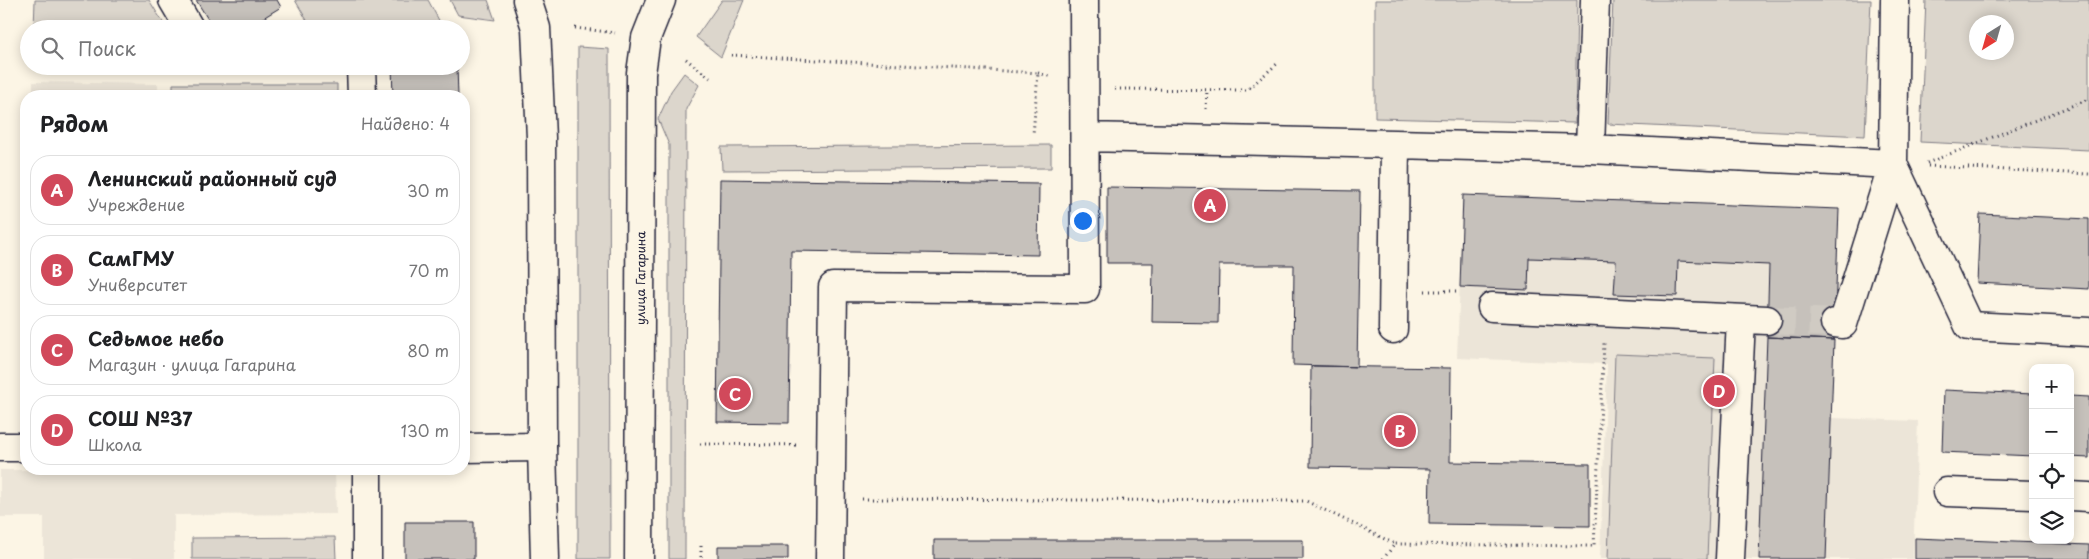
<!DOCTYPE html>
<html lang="ru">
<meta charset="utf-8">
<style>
body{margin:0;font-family:"Playpen Sans",sans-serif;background:#f2f2f2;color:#202124}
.controls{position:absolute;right:15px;bottom:15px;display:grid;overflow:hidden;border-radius:10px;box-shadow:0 2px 12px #0003}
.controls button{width:45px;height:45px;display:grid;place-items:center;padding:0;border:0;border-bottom:1px solid #e0e0e0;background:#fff;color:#202124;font:25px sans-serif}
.compass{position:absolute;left:1969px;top:15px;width:45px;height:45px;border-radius:50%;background:#fff;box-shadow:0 2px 12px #0003;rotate:217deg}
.you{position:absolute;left:1082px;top:220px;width:18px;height:18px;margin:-12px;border:4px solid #fff;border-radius:50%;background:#1a73e8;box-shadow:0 0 0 8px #1a73e833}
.badge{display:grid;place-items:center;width:32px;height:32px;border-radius:50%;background:#d1495b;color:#fff;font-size:16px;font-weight:700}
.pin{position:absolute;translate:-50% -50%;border:2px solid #fff;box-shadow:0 1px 5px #0006}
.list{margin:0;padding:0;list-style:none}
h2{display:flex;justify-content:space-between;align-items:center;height:65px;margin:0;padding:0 20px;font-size:21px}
h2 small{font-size:16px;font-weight:400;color:#757577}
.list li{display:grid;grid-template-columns:32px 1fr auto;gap:15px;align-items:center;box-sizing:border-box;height:70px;margin:0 10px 10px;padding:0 10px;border:1px solid #e0e0e0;border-radius:20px}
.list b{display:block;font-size:19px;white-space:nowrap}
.list p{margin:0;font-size:16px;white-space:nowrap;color:#757577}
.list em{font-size:16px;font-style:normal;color:#757577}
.icon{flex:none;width:28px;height:28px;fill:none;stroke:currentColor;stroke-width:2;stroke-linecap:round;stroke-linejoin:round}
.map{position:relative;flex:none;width:2089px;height:559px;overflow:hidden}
.search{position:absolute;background:#fff;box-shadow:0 2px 12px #0003;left:20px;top:20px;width:450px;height:55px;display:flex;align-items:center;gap:12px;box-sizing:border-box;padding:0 18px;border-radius:28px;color:#757577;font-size:19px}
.panel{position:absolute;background:#fff;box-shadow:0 2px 12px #0003;left:20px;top:90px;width:450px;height:385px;border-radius:20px}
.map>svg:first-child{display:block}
.built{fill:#ece5d8}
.green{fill:#dcd6cc;stroke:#7f7c84;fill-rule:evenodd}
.building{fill:#c6c1bb;stroke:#22223b}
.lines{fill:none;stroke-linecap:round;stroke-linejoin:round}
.minor-tunnel{stroke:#d0cbc3;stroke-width:28;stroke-dasharray:28 14;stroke-linecap:butt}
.minor-casing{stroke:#22223b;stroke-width:31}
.major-casing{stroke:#22223b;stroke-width:31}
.path{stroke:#22223b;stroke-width:3;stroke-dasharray:1 4;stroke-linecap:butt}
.minor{stroke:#fcf5e5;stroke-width:28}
.major{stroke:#fcf5e5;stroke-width:28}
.labels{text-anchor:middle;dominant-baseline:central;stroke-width:4;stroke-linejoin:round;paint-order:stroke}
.street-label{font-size:12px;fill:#22223b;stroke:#fcf5e5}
</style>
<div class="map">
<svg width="2089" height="559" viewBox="0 0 2089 559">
<rect width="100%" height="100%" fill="#fcf5e5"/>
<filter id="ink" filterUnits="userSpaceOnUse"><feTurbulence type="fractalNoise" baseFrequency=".02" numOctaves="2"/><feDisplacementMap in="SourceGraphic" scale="10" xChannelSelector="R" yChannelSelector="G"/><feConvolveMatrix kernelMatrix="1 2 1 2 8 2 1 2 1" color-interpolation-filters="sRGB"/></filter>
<g filter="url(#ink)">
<path class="built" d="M33 82 158 84V96H33Z
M1463 195 1839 209 1831 418 1918 421 1913 559H1600L1607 364 1457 358Z
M335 469 336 514 174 515V559H44V517H0V470Z"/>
<path class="green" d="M35 0H149L167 29H34Z
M295 0H428L442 26 400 29H312Z
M450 0H488L495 20 458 15Z
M722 0H744L721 57 696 37Z
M1375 0H1577L1575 123 1375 118Z
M1613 0H1871L1865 136 1608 124Z
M1926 0H2089V150L1920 142ZM1976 22H2006V52H1976Z
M578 47 609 49 610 559H578Z
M684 73 699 85 686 109 685 559H669V145L658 119 671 91Z
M173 84H337V96H173Z
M1051 145V168L722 170 721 147Z
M1615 354 1715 358 1707 559H1608Z
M335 537 336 559H192V538Z"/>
<path class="building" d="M196 0H277L281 7 245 29H214Z
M392 66H457L458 96H393Z
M720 179 1039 184 1038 255 791 251 789 423 717 422Z
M1107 187 1360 191 1357 367 1293 365 1294 265H1219L1218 323 1152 322 1153 263H1107Z
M1463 195 1839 209 1834 340 1767 337 1769 265 1678 261 1677 296 1614 294 1616 261 1529 258 1528 290 1460 287Z
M1980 214 2089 219V289L1977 283Z
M464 311 466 395H464Z
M1767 337 1834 340 1826 559H1759Z
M1311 366 1451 368 1450 462 1590 464V526L1429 524 1430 469 1310 467Z
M1944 390 2033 394V456L1942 452Z
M2070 396 2089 397V458L2070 457Z
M405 522H474V559H405Z
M1915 538 2089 545V559H1915Z
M934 540H1303V559H934Z
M718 546H788V559H718Z"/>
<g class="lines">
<path class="minor-tunnel" d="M1767 320 1835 323"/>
<defs>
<path id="minor" d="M173 0 190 29
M361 66 362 96
M1085 137 1395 144
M1590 149 1595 0
M1893 164 1969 326 2089 332
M1492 307 1767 320
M1835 323 1843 324 1893 164
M1393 329 1395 144 1590 149 1893 164 1895 0
M0 447H26
M464 448 542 447
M367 469V559
M1947 492 2033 495
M2070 496 2089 497
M830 559 833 287 1085 289 1084 0
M1730 559 1741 319"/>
<g id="major">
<path d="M527 0 536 28 541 138 542 447 545 559"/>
<path id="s1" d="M639 559 641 73 646 38 661 0"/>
</g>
</defs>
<use href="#minor" class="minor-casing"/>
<use href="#major" class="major-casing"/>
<path class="path" d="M575 28 615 33
M731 55 1038 73 1033 135
M686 59 710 78
M1038 73 1052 77
M1115 89 1247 90 1278 63
M1206 109 1207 90
M1927 163 2089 99
M1928 166 2089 174
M1425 291H1460
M700 444 799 445
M862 499 1306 501 1395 544
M701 557V545
M1383 559 1395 544 1594 546 1604 343"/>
<use href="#minor" class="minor"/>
<use href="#major" class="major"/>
</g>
</g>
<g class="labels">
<g class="street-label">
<text stroke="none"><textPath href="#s1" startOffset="281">улица Гагарина</textPath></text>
</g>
</g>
</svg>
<div class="controls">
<button>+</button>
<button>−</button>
<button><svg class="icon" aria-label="locate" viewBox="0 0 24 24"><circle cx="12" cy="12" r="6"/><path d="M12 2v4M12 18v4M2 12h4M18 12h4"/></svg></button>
<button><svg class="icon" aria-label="layers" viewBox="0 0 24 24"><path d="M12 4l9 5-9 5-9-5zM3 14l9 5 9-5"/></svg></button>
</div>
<svg class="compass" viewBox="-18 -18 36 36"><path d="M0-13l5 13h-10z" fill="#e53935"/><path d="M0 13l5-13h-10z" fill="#757577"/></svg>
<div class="you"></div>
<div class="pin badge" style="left:1210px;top:205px">A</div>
<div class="pin badge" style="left:1400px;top:431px">B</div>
<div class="pin badge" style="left:735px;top:394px">C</div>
<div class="pin badge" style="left:1719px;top:391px">D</div>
<div class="search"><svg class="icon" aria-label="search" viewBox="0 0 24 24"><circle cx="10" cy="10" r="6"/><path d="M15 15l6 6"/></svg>Поиск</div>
<section class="panel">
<h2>Рядом<small>Найдено: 4</small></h2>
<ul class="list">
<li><span class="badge">A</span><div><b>Ленинский районный суд</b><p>Учреждение</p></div><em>30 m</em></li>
<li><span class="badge">B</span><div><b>СамГМУ</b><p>Университет</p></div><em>70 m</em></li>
<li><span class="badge">C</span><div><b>Седьмое небо</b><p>Магазин · улица Гагарина</p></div><em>80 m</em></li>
<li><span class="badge">D</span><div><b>СОШ №37</b><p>Школа</p></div><em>130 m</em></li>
</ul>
</section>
</div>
